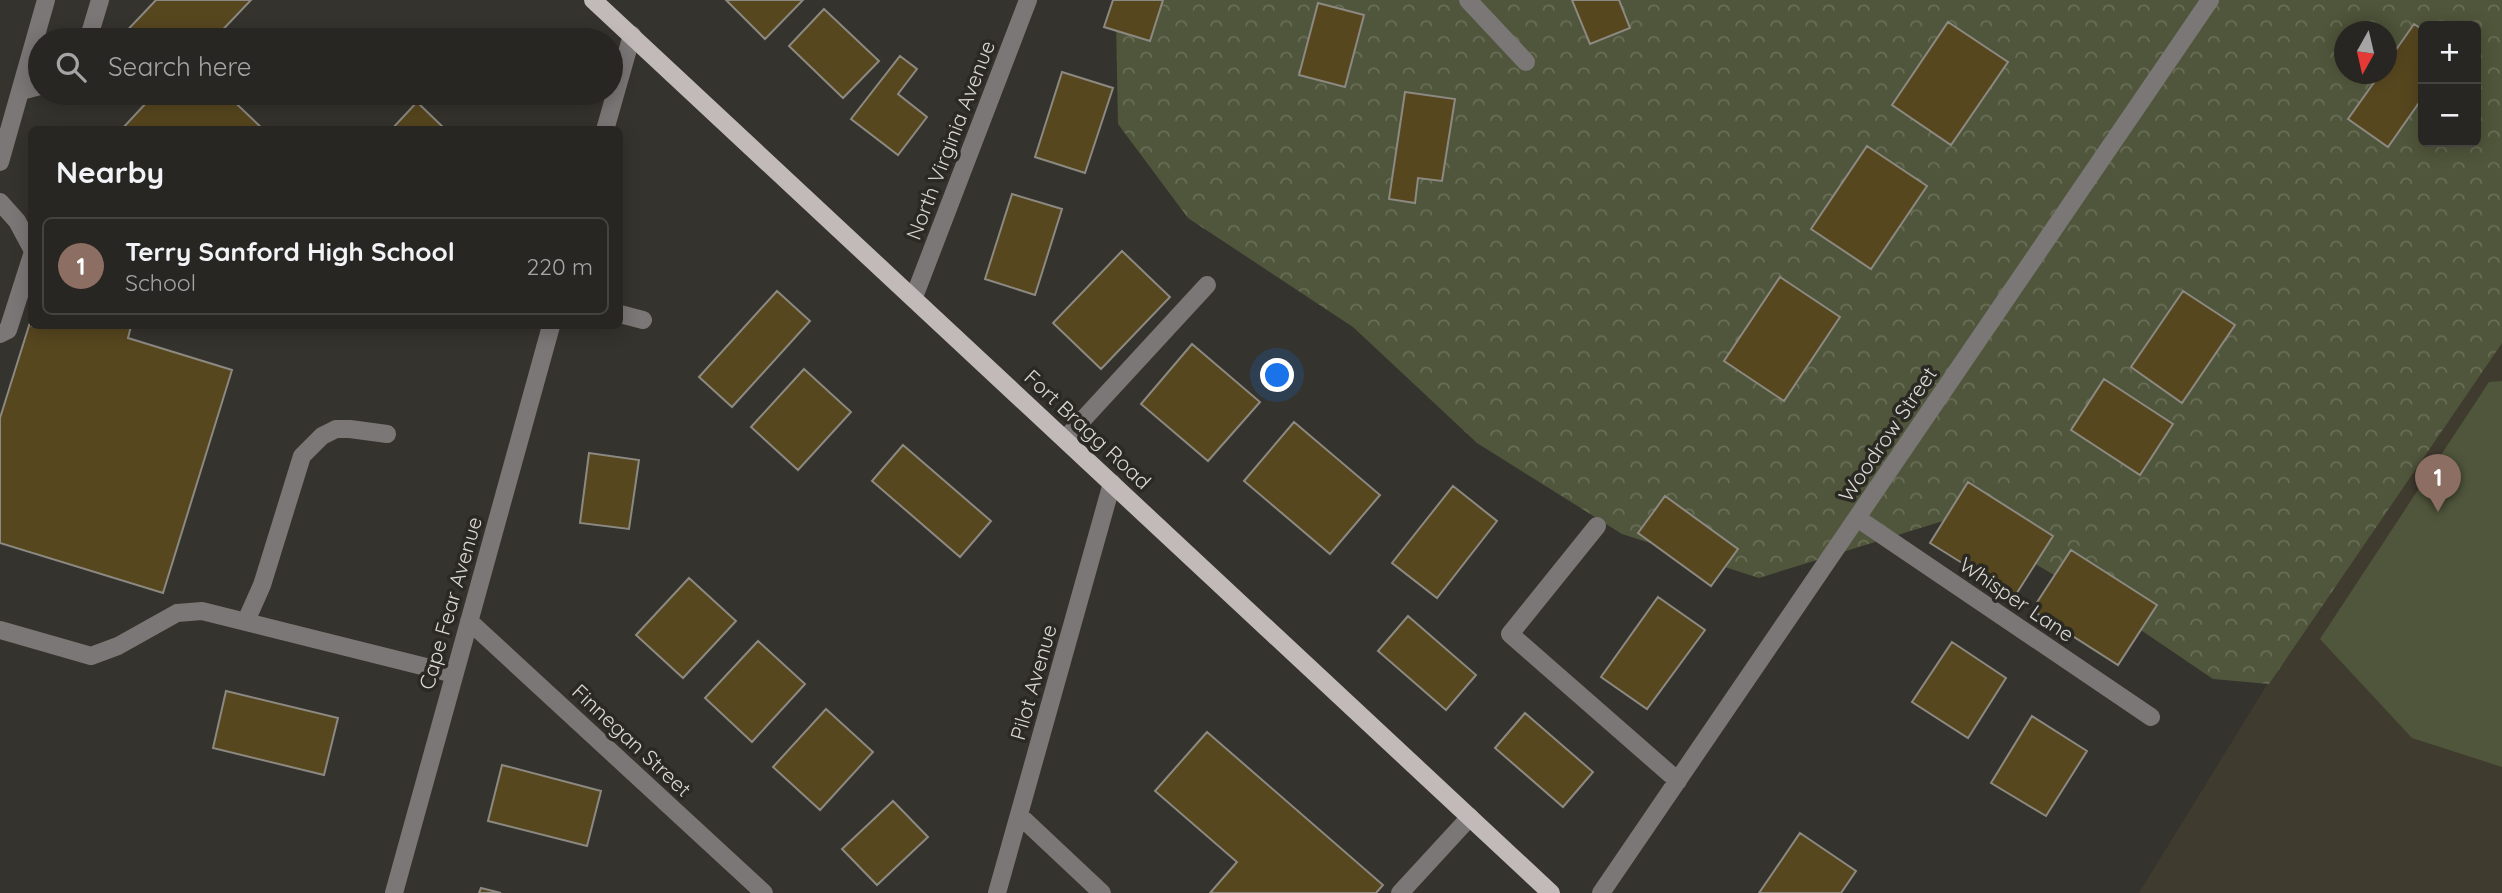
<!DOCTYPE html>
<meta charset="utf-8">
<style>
body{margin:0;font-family:Quicksand,sans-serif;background:#302e2a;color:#f1f3f6}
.controls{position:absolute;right:21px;top:21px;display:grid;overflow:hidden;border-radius:10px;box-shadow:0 4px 18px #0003}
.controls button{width:63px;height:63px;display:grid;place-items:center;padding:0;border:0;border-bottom:2px solid #444340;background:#282622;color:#f1f3f6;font:35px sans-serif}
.compass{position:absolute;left:2334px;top:21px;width:63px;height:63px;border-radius:50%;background:#282622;box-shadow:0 4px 18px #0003;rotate:188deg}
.you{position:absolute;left:1278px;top:376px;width:24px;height:24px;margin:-18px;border:5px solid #fff;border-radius:50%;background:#1a73e8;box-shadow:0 0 0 10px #1a73e833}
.badge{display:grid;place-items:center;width:46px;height:46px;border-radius:50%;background:#84bbfb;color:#fff;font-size:23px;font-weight:700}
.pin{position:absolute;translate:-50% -58px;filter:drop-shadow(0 2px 4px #0008)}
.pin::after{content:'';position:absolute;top:37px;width:24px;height:21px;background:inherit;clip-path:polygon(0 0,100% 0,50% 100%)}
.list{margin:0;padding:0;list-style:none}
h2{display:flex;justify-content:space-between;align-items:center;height:91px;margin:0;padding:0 28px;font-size:30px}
h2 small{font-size:23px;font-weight:400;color:#a5a5a5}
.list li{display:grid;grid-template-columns:46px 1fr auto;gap:21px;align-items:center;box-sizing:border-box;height:98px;margin:0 14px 14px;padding:0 14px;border:2px solid #444340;border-radius:10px}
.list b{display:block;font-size:26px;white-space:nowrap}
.list p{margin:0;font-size:23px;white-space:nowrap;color:#a5a5a5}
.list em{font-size:23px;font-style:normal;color:#a5a5a5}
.icon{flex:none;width:38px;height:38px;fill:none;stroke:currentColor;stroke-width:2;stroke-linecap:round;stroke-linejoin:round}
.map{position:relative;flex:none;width:2502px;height:893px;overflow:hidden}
.search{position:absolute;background:#282622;box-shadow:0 4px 18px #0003;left:28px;top:28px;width:595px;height:77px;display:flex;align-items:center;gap:18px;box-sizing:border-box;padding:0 24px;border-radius:38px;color:#a5a5a5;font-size:26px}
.panel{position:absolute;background:#282622;box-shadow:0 4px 18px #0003;left:28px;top:126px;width:595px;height:203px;border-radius:10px}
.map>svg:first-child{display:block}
.built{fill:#403b2f}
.green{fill:#50563b}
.forest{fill:url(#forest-crowns);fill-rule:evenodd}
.building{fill:#57471f;stroke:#8c8982;stroke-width:2}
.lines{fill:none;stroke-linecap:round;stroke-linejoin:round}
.minor{stroke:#7b7776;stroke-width:18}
.major{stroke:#c2bab8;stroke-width:18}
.labels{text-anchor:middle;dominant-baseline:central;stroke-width:7;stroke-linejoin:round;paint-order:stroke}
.street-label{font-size:21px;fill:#dad8d5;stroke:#2b2923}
</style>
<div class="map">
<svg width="2502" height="893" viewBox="0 0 2502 893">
<defs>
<pattern id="forest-crowns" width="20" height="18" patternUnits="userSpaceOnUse" patternTransform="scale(1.75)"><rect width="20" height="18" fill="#50563b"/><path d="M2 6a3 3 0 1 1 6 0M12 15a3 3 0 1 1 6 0" fill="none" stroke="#696e56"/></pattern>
</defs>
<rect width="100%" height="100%" fill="#35332d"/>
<path class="built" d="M2485 330 2502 341V893H2139Z"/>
<path class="green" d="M2502 381V767L2412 738 2320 639 2489 382Z"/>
<path class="forest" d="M1130 0H2502V343L2269 684 2213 679 2098 601 1956 517 1759 578 1622 534 1477 443 1353 327 1188 218 1118 124 1116 18ZM2423 26H2476V142H2423ZM2344 32H2386V74H2344Z"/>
<path class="building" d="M156 0H251L213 40H118Z
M726 0H803L765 39Z
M1113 0H1163L1150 41 1104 27Z
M1572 0H1619L1630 28 1590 44Z
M1318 3 1364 15 1345 87 1299 75Z
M824 9 879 61 843 98 789 46Z
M1948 22 2008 62 1951 145 1892 105Z
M2414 24 2423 30V97L2388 147 2348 119 2380 74H2386V64Z
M900 56 917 69 898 94 927 117 898 155 851 119Z
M1062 72 1113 88 1085 173 1035 157Z
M1405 92 1455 99 1442 181 1418 178 1415 203 1389 199Z
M136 93H225L264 130H121L147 102Z
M417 102 446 130H391Z
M1867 146 1927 186 1871 269 1811 229Z
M1012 194 1062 209 1035 295 985 279Z
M1122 251 1170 297 1101 369 1053 323Z
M1780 277 1840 317 1784 401 1724 361Z
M777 291 810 321 732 407 699 377Z
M2183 291 2235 325 2182 403 2131 367Z
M32 316V326H131L128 338 232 370 163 593 0 543V418Z
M1192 344 1260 402 1208 461 1141 404Z
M804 369 851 412 798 470 751 427Z
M2104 379 2173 424 2140 475 2071 430Z
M1294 422 1380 495 1330 554 1244 481Z
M903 445 991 521 960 557 872 481Z
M589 453 639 460 629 529 580 523Z
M1968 482 2053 536 2015 596 1930 543Z
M1453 486 1497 521 1437 598 1392 563Z
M1665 496 1738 549 1711 586 1638 533Z
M2071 550 2157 605 2118 665 2032 610Z
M689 578 736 621 683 678 636 635Z
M1658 597 1705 630 1647 709 1601 677Z
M1408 616 1476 675 1446 710 1378 651Z
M758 641 805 684 752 742 705 698Z
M1952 642 2006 678 1968 738 1912 702Z
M226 691 338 718 324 775 213 748Z
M826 709 873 752 820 810 773 767Z
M1525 713 1593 772 1563 807 1495 748Z
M2032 716 2087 751 2046 816 1991 783Z
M1207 732 1383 885 1376 893H1210L1237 862 1155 791Z
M502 765 601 791 587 846 488 821Z
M893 801 928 837 877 885 842 849Z
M1800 833 1856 871 1841 893H1759Z
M481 888 501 893H479Z"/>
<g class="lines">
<path class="minor" d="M1468 0 1526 62
M88 40 100 0
M21 91 40 86
M605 130 632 35
M0 162 46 0
M0 202 17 221 32 249
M914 297 1028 0
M620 314 643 320
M0 334 8 330 32 255
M1065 439 1207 285
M1857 518 2151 717
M1597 526 1510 634 1678 781
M246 621 262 585 302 456 322 436 336 429H350L387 434
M469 621 764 893
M0 630 91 656 118 646 177 613 202 611 454 674
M1019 815 1102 893
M394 893 551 326
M997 893 1112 483
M1400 893 1470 817
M1601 893 2210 0"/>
<path class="major" d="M593 0 1551 893"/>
</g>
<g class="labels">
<g class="street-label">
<text transform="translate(950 140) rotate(-69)">North Virginia Avenue</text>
<text transform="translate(1088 429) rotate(43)">Fort Bragg Road</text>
<text transform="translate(1887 434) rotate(-56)">Woodrow Street</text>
<text transform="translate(2017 599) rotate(34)">Whisper Lane</text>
<text transform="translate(450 603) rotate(-74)">Cape Fear Avenue</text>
<text transform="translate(1033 682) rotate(-74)">Pilot Avenue</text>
<text transform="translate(632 740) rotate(43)">Finnegan Street</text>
</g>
</g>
</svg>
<div class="controls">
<button>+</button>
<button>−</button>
</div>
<svg class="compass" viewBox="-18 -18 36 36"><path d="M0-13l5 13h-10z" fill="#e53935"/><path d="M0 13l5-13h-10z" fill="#a5a5a5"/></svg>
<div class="you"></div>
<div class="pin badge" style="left:2438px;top:512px;background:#8d6e63">1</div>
<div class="search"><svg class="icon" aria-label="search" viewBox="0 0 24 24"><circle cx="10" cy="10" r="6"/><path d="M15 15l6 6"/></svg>Search here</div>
<section class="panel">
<h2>Nearby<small></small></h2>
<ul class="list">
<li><span class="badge" style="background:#8d6e63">1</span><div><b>Terry Sanford High School</b><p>School</p></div><em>220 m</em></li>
</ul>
</section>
</div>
